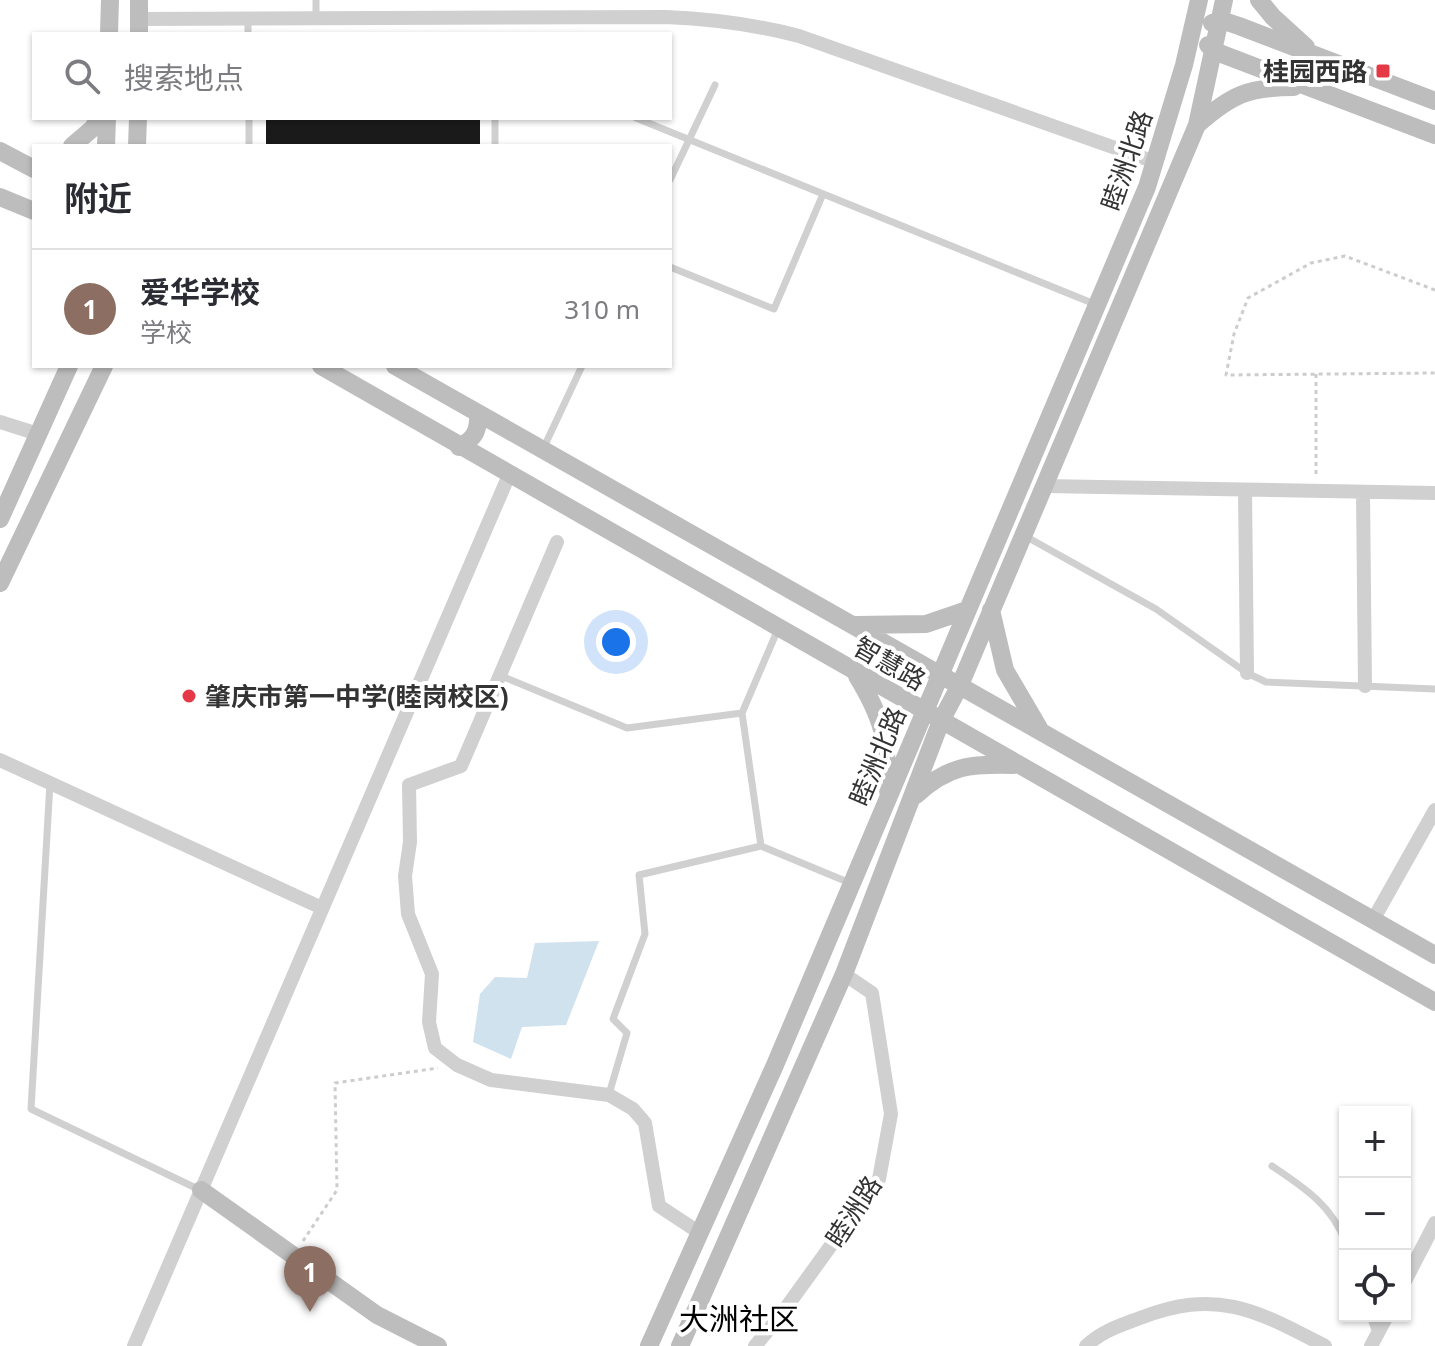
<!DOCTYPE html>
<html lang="zh">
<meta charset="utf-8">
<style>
body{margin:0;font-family:"Noto Sans","Noto Sans SC",sans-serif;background:#f2f2f3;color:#2b2b33}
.controls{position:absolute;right:24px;bottom:24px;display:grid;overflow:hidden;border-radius:0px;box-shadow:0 2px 6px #0004}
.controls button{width:72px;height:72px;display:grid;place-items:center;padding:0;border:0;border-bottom:2px solid #e1e1e2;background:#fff;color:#2b2b33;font:40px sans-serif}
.you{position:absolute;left:616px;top:642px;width:28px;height:28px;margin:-20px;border:6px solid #fff;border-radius:50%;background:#1a73e8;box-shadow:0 0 0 12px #1a73e833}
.badge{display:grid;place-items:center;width:52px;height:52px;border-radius:50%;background:#e63946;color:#fff;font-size:26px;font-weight:700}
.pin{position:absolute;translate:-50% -66px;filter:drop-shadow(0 2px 4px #0008)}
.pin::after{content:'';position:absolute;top:42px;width:28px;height:24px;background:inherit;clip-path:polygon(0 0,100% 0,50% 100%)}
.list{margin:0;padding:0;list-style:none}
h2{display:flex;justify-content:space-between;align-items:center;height:104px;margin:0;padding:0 32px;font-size:34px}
h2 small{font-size:26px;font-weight:400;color:#7c7c81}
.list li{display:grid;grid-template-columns:52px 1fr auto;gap:24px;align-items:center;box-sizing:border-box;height:120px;padding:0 32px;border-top:2px solid #e1e1e2}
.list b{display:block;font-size:30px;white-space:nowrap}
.list p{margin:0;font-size:26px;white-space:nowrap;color:#7c7c81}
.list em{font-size:26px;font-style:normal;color:#7c7c81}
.icon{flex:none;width:44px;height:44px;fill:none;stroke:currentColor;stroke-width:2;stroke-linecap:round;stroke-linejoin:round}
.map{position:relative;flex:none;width:1435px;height:1346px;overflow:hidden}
.search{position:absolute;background:#fff;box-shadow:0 2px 6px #0004;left:32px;top:32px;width:640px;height:88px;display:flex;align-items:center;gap:20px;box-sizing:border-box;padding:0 28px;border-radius:0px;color:#7c7c81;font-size:30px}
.panel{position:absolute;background:#fff;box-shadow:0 2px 6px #0004;left:32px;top:144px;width:640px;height:224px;border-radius:0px}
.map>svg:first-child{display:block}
.water{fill:#cfe2ee}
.building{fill:#1a1a1a}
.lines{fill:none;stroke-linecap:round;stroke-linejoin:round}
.path{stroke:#cdcdcd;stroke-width:3;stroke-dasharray:4 4;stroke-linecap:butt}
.lane{stroke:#d0d0d0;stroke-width:7}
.street{stroke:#d0d0d0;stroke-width:14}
.secondary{stroke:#bdbdbd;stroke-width:18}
.poi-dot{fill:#e63946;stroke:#fff;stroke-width:3}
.labels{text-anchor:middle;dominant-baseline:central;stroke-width:8;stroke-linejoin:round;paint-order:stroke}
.poi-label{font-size:26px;font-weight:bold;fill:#333;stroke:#fff;text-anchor:end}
.street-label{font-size:26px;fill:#333;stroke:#fff}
.quarter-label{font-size:30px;fill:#000;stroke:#fff}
</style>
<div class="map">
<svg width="1435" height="1346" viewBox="0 0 1435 1346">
<rect width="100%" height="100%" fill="#fff"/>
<path class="water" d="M599 941 566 1025 522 1027 511 1059 473 1042 480 994 495 977 527 978 535 943Z"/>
<path class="building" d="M266 118H480V146H266Z"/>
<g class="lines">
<path class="path" d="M1435 290 1345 256 1311 263 1248 298 1234 334 1226 375 1435 373
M1316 374V478
M303 1241 337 1190 335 1083 438 1068"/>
<path class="lane" d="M316 18V0
M248 19V34
M249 118V146
M636 118 1097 305
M495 146V118
M670 180 715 85
M670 267 774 309 823 194
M544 447 582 366
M1025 536 1156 609 1247 673 1266 682 1435 689
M499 675 627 728 742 713 761 846
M742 713 778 629
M50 783 31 1109 200 1190
M609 1094 627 1033 613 1019 645 934 639 875 761 846 850 883
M1272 1166C1302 1186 1333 1206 1345 1242
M1370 1316 1376 1333"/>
<path class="street" d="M139 19 666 17C712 19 754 24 799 36L1155 162
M0 422 38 434
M1044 486 1435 493
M1245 490 1247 673
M1363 492 1365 686
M557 542 461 766 409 785 410 842 405 876 408 914 432 974 429 1022 435 1048 457 1065 491 1080 609 1095 633 1109 645 1123 659 1206 700 1233
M0 760 322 908
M1373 920 1435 810
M1405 1281 1435 1223
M134 1346 509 475
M755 1346 780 1316 879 1179 891 1114 872 993 844 974
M1086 1346C1102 1331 1119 1326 1140 1318 1217 1288 1256 1310 1325 1346
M1371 1346 1387 1316"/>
<path class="secondary" d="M1259 0 1273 17 1306 47
M1212 23 1221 20 1239 26 1435 101
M109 34 110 0
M139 34V0
M1208 45 1214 51 1435 135
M1197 125C1231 95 1248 87 1294 87
M72 146 93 128 99 118
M106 146 107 118
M137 146 138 118
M0 151 34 169
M0 197 34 211
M321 366 1435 1002
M395 366 1435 955
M459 447C475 439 479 430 478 413
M0 519 69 366
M0 583 104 366
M991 610 1005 670 1039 728
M856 625 926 624 967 610
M857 676C884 720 887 740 888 791
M916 795C949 765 970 764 1013 765
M201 1190 377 1315 438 1346
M649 1346 775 1065 1147 187 1184 65 1199 0
M680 1346 844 974 941 721 960 685 1197 125 1224 0"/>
</g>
<g class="poi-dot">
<rect x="1375" y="63" width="16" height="16" rx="4"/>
<circle cx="189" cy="696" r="8"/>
</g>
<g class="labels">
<g class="poi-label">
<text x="1367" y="71">桂园西路</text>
<text x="205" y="696" text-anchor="start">肇庆市第一中学(睦岗校区)</text>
</g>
<g class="street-label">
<text transform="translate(1126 160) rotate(-71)">睦洲北路</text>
<text transform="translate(890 663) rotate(30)">智慧路</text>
<text transform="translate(877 756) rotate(-67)">睦洲北路</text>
<text transform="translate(853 1211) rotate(-57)">睦洲路</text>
</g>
<g class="quarter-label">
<text x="739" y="1318">大洲社区</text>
</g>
</g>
</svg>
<div class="controls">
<button>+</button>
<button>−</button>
<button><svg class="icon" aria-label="locate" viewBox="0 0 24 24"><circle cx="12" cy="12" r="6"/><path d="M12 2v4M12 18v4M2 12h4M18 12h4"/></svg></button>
</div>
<div class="you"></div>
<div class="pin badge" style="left:310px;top:1312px;background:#8d6e63">1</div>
<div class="search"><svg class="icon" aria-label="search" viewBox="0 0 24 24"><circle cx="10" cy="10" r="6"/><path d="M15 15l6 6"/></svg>搜索地点</div>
<section class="panel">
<h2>附近<small></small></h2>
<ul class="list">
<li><span class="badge" style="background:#8d6e63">1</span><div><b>爱华学校</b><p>学校</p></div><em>310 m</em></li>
</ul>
</section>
</div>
